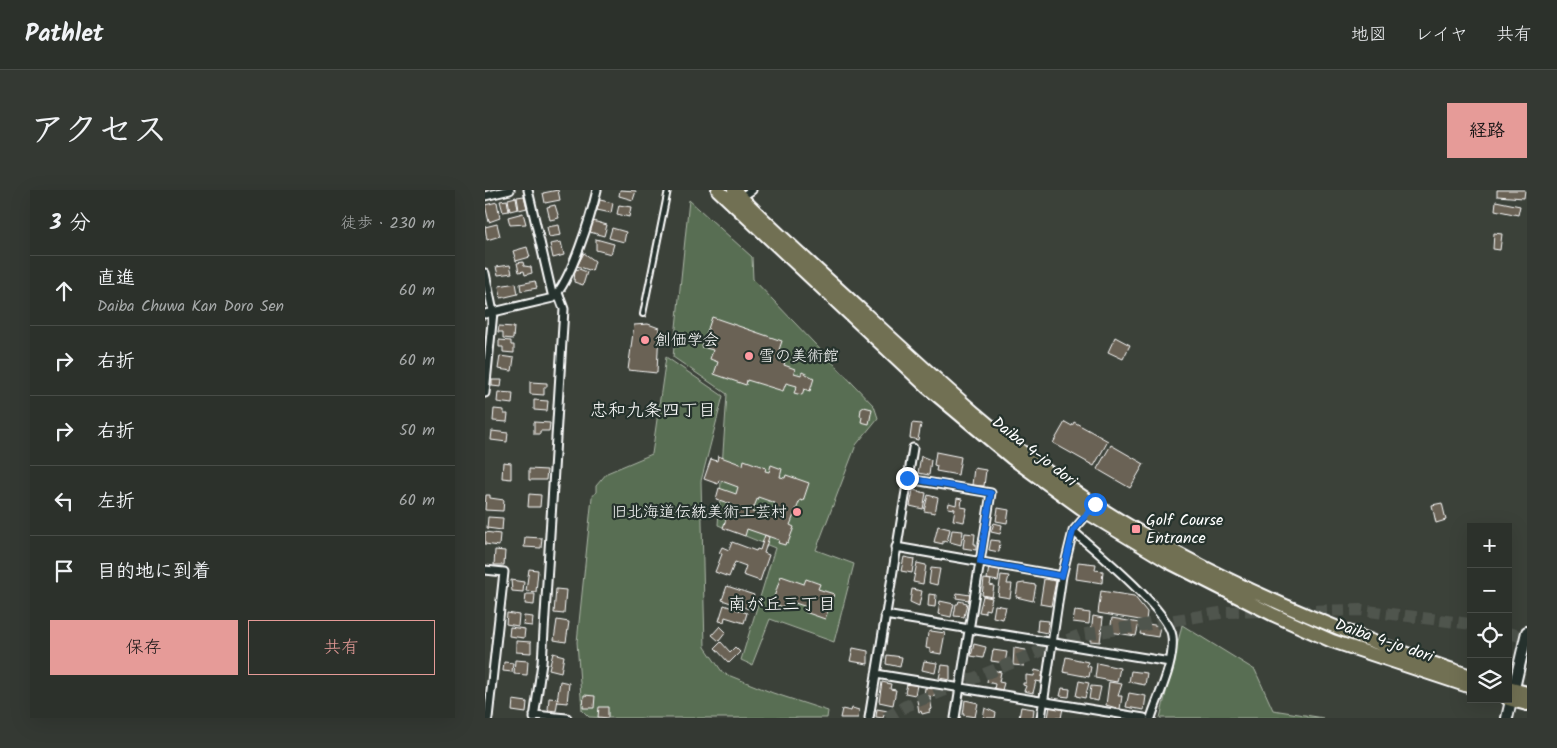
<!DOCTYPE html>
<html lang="ja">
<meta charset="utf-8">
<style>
body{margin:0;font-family:Kalam,"Klee One",sans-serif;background:#343933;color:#f1f3f6}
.controls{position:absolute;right:15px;bottom:15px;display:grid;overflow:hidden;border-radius:0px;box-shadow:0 5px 20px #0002}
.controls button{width:45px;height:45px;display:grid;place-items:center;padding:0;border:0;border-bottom:1px solid #484c47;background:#2c312b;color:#f1f3f6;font:25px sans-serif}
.stop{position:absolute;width:15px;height:15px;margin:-11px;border:4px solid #1a73e8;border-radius:50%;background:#fff}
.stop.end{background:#1a73e8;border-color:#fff;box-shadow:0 1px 5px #0008}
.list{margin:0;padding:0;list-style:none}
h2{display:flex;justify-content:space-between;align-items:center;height:65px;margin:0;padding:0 20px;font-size:21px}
h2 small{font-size:16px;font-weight:400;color:#a6a9a9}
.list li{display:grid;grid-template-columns:32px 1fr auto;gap:15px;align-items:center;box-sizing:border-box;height:70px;padding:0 20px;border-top:1px solid #484c47}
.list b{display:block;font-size:19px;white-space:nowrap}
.list p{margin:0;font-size:16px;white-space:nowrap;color:#a6a9a9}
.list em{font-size:16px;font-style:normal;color:#a6a9a9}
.actions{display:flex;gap:10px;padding:15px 20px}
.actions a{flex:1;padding:11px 0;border:1px solid #e69b98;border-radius:0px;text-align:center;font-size:18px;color:#e69b98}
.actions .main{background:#e69b98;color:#111}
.icon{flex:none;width:28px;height:28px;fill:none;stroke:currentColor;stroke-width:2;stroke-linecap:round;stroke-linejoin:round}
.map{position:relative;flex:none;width:1042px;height:528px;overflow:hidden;border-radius:0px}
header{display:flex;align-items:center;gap:30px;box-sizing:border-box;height:70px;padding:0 25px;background:#2c312b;border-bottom:1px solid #484c47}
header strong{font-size:24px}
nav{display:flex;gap:28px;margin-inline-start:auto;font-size:18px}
.intro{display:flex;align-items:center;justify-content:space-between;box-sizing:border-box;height:120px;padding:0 30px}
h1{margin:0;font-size:35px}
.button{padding:12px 22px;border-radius:0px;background:#e69b98;color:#111;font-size:18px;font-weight:700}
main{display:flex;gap:30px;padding:0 30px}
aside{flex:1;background:#2c312b;border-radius:0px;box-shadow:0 5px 20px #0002}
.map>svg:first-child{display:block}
.green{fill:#596e52;stroke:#acb6a8}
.building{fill:#6b6254;stroke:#fff;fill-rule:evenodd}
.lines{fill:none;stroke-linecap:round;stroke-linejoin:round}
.highway-tunnel{stroke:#4f544d;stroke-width:12;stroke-dasharray:12 6;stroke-linecap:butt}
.lane-casing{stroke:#fff;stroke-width:8}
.street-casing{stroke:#fff;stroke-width:11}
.secondary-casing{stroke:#fff;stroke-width:14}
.highway-casing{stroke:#fff;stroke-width:16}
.lane{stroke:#26332d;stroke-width:4}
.street{stroke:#26332d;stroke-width:7}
.secondary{stroke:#26332d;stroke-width:10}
.highway{stroke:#716f52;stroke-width:12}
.route{stroke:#1a73e8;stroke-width:6}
.poi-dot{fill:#ff9aa2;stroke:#26332d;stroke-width:2}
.labels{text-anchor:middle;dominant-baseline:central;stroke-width:4.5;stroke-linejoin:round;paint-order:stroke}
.poi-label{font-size:16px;fill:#fff;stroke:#26332d;text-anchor:start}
.street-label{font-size:16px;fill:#fff;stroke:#26332d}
.neighbourhood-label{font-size:18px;fill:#fff;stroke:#26332d}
</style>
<header>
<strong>Pathlet</strong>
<nav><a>地図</a><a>レイヤ</a><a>共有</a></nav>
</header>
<div class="intro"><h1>アクセス</h1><a class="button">経路</a></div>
<main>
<aside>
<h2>3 分<small>徒歩 · 230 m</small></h2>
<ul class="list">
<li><svg class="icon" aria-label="ahead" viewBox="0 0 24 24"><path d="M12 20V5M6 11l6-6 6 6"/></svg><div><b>直進</b><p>Daiba Chuwa Kan Doro Sen</p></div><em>60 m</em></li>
<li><svg class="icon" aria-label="right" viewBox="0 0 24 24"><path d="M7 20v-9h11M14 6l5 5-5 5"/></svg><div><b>右折</b></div><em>60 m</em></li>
<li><svg class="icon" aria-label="right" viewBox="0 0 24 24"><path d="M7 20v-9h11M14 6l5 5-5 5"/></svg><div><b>右折</b></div><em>50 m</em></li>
<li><svg class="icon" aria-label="left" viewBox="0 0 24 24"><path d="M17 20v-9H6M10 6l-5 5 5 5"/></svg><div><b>左折</b></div><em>60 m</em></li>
<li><svg class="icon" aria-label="arrive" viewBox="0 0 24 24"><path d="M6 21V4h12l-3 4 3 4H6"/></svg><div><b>目的地に到着</b></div></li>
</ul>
<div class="actions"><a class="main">保存</a><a>共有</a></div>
</aside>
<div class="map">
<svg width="1042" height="528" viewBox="0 0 1042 528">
<rect width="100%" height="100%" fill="#3b4139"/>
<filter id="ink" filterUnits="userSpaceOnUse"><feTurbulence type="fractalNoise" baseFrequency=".02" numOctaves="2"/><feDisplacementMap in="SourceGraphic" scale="10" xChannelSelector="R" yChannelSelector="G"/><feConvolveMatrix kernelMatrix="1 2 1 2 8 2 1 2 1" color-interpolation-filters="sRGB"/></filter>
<g filter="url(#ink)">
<path class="green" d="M204 10 267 67 268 89 389 216 393 228 371 255 331 360 369 374 349 452 285 429 267 475 256 470 290 358 233 335 242 204 188 167Z
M181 167 238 206 216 291 220 457 238 483 288 503 343 521 342 528H125L104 527 97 520 92 452 107 307 111 302V296L122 283 167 264Z
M697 435 770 480 788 520 839 528H675Z"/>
<path class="building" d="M73 0 75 10 60 13 58 3Z
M135 0 151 1 148 10 134 6Z
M1012 0H1040L1039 8 1012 6Z
M39 6 42 18 34 20 32 7Z
M31 7 33 19 25 21 23 9Z
M22 10 24 21 18 22 15 11Z
M115 10 128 13 126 23 112 20Z
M1011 11 1035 16 1033 25 1010 20Z
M12 12 15 28 4 32 0 15Z
M70 15 74 28 65 30 62 17Z
M134 15 146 17 144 27 132 24Z
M38 23 41 34 25 35 23 27Z
M108 31 122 35 119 46 105 42Z
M12 34 15 46 2 50 0 37Z
M74 35 76 45 64 47 62 37Z
M127 38 141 42 139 52 124 48Z
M1009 43 1017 44 1015 60 1008 59Z
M111 49 129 54 126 64 111 60Z
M76 52 79 65 68 68 65 54Z
M42 57 45 67 31 71 28 61Z
M99 63 110 71 107 81 92 76Z
M38 72 39 76 46 77 47 83 40 85 39 81 34 82 32 73Z
M25 75 27 83 13 85 11 77Z
M94 79 102 82 98 95 89 92 90 80Z
M50 91 52 98 36 101 35 94Z
M31 93 33 104 16 108 14 96Z
M227 127 297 151 294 160 303 163 299 175 310 179 309 183 316 185 317 182 329 188 325 201 319 199 317 205 309 203 312 196 301 193 298 201 262 190 261 195 229 184 233 172 225 169 228 160 217 157Z
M163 134 174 138 172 183 143 180 149 135Z
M14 136 29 137 28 149 18 148V142H13Z
M630 147 645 155 638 169 623 162Z
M14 150 26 151V155H29V163L18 162V157H14Z
M15 166 29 168 27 181 13 179Z
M7 190H17L16 197 7 196Z
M45 192 62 193V197H59V205L45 204Z
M13 202 28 203 27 214 12 212Z
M49 210 63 211 62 221 49 220Z
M379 217 387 219 384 234 376 232 377 227 375 226 376 219Z
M9 219 19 220V224H23L22 232 8 231Z
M49 232 65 233 64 241H55V244H49Z
M580 232 587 236 589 232 623 251 609 276 568 253Z
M427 233 436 234 433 250 425 248Z
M7 241 23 243 22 252 6 250Z
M626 255 659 274 645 298 612 279Z
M451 262 476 267 473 285 451 281 452 276 449 275Z
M233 266 258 275 259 270 281 278 280 281 284 282 286 275 297 279 295 287 300 288 301 285 324 293 318 311 315 310 305 335 309 337 303 353 301 352 300 355 293 353 294 350 262 339 260 346 238 338 246 314 231 309 234 298 251 304 253 297 234 290 233 294 219 289 226 269 232 271ZM273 307 290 313 284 328 267 322Z
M436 266 446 270 444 285 433 283Z
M18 272 26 273V289L17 288Z
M489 278 501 280 499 296 487 295Z
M44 279 62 280 61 290H44Z
M428 300 441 303 438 319 425 316Z
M44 304 56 305 55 317H43Z
M1 305H5V308L19 310 18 321 0 320Z
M443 305 453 308 450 323 439 321Z
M472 308 477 309 476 317 482 318 479 332 468 330 470 319 463 318 464 313 471 315Z
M957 313 961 330 951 333 947 315Z
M513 318 524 320 522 333 511 331Z
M3 327 18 328 17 340 2 338Z
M509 333 517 335 515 344 506 342Z
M453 336 465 339 462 352 458 351V354L449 352Z
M467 340 478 341 476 355 465 352Z
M0 342 15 344 14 356 0 354Z
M480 343 490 344 489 354H491V360L478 358Z
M280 345 284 347 279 363 284 365 275 391 258 385 261 376 250 372 244 387 230 382 237 364 234 363 237 357 244 360 247 352 271 361 272 359 275 360Z
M40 347 57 348 56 358 39 357Z
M506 350 515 351 514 362 504 360Z
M10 360 20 361 19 375H9Z
M419 367 429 369 427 383 416 381Z
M593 372 611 374 610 380 618 381 617 393 591 389Z
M432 373 441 375 438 394 428 392Z
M504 377 515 379 513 391 502 389Z
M446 378 455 379 452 395 444 393Z
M44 379 53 380 51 402 41 401Z
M516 385 524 386 522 394H527L525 408 513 406Z
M296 386 319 394 321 389 335 394 333 399 349 404 340 429 320 422 322 417 301 410 298 417 287 413Z
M499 389 506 390 505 395 509 396 507 407 497 405Z
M559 389 571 391 566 416 555 414Z
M26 390 39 392 38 402 27 401Z
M539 393 551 395 548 411 531 407 533 394Z
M242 396 269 405 264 419 237 410Z
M71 399 81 400 79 424 69 423Z
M427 399 437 401 434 416 425 412Z
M616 401 649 406 662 422 661 431 613 423Z
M472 403 485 405 484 410 471 408Z
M41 404H50L49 415 40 414Z
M444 404 451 405 450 417 443 416Z
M498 406 507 408 504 420 500 419V423L494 422Z
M455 411 469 414 466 427 453 424Z
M474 411 482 413 479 427 469 426 471 414H473Z
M239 415 262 423 259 433 240 427 239 432 234 431Z
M510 415 521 417 518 429 508 427Z
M590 421 605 423 604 434 588 432Z
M22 423 34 425 33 436 21 434Z
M39 426 48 427 47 436 38 435Z
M608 426 618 428 615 452 605 451Z
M627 428 654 433 651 446 625 442Z
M72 430 84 432 81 452 69 450Z
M553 430 564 431 562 443 552 441Z
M657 433 675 436 673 447 655 444Z
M235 436 241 442 234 451 227 445Z
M25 437 40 439 39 448 24 446Z
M446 441 460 443 456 464 445 462V459L441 458 443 443Z
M31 451 46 452V463L31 462Z
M236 452 245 462 250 457 255 462 244 473 230 458Z
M489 454 501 457 498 468 486 466Z
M368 458 383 461V474L365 471Z
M529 458 541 460 539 476 528 475Z
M508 460 522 462 520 473 506 471Z
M68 463 79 466 76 482 64 479Z
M402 465 417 467 415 477 401 474Z
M581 467 603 472 602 476 606 477 604 487 578 482Z
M30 470 43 471 42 485 29 484Z
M439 471 452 473 450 483 437 480Z
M19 472 28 473 27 482 18 481Z
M612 473 635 478 632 492 610 488Z
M457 475 465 476V490L454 488Z
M504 479 516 482 514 492 519 493 517 500 509 499 510 494 502 492Z
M550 480 558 482 556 492 551 491 548 503 539 501 541 496 538 495V493H541V485L549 486Z
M646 481 662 483 660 495 644 492Z
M75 491 84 493 82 513 72 512Z
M594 491 604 493 600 508 591 506Z
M397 492 406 494 405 499 411 500 408 515 394 512Z
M624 492 637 494 633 506H637L635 519 621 515Z
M422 494 432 495 430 505 420 503Z
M606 496 616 497 613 511 604 509Z
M440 498 450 499 449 507 439 505Z
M577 498 585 499 584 507 575 506Z
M644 503 661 506 659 520 641 517Z
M99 505 110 506 109 518H98Z
M64 508 73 509 71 521 63 520Z
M445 508 447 519 444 520 445 522 437 524 436 521 434 522 432 510Z
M28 510 42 512 41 523 27 521Z
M480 510 493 513 490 527 478 525Z
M565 516 578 518 576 528H563Z
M114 517H123V528L113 527Z
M536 517 549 519 548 528H534Z
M367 518 374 520 373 528H355L357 519 366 521Z
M500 518 511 523 510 528H498Z
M392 519 403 521 402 525H399L398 528 391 527Z"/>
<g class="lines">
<path class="highway-tunnel" d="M812 421 875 420 986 434
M1023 443 1042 448
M401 528 421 516 595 445 741 422 785 421"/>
<defs>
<path id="lane" d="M158 124 183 0"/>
<path id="street" d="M43 0 68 108
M0 6 25 0
M255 8 267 0
M0 83 8 122 0 203
M0 124 68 108C86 91 106 26 112 0
M423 289 506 303 470 528
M588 341C609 359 684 421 687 446 690 473 674 503 666 528
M411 357 577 386
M0 380 19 382 3 528
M400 425 685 472
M391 484 659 528
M49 525 82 528
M49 528 57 473 79 119 73 103
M384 528 428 258
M556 528 577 386 588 341 605 321"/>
<path id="secondary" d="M1022 528 1042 442"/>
<path id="highway" d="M233 0 441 196 527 268 603 323 684 372 789 425 847 451 986 497
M249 0C289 42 334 81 376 120 449 188 524 258 607 313 724 389 854 443 986 486
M1023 498 1042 503
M1023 509 1042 514"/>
</defs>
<use href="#lane" class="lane-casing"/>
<use href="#street" class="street-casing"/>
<use href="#secondary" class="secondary-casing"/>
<use href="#highway" class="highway-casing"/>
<use href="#lane" class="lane"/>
<use href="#street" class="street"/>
<use href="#secondary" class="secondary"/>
<use href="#highway" class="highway"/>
</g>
</g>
<g class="lines" filter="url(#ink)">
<path class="route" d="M422 288 506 303 495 372 577 386 588 341 610 314"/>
</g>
<g class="poi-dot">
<circle cx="160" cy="150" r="5"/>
<circle cx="264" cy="166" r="5"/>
<circle cx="312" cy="322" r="5"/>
<rect x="646" y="334" width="10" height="10" rx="2.5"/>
</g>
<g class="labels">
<g class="poi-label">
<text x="170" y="150">創価学会</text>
<text x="274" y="166">雪の美術館</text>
<text x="302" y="322" text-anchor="end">旧北海道伝統美術工芸村</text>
<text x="661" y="330">Golf Course<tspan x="661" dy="18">Entrance</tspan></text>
</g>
<g class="street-label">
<text transform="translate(549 262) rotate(38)">Daiba 4-jo dori</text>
<text transform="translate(899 451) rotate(19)">Daiba 4-jo dori</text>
</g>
<g class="neighbourhood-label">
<text x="168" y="221">忠和九条四丁目</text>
<text x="297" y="415">南が丘三丁目</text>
</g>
</g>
</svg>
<div class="controls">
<button>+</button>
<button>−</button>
<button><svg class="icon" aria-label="locate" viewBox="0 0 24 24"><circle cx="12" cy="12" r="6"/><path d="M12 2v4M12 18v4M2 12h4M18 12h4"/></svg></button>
<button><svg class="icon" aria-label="layers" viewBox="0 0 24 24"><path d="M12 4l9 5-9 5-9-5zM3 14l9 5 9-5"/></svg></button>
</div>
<div class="stop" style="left:610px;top:314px"></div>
<div class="stop end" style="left:422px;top:288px"></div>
</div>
</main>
